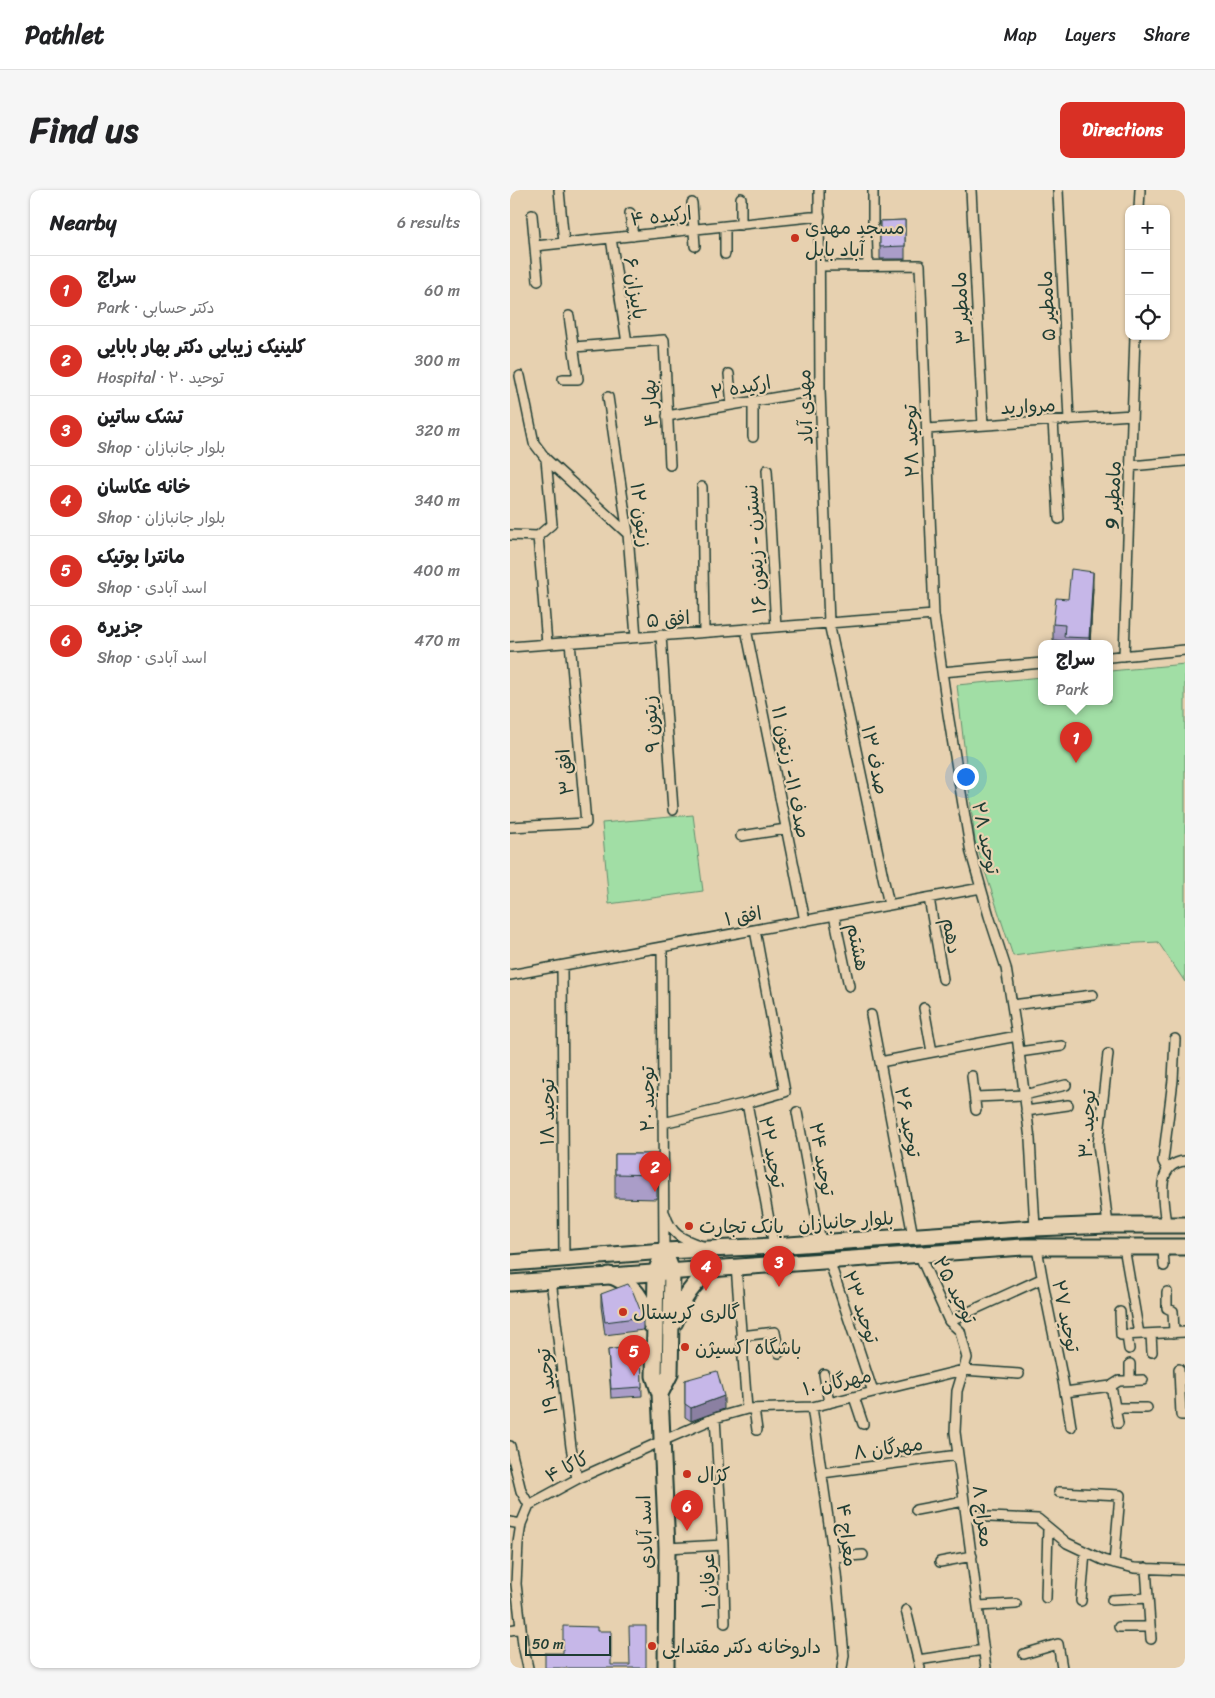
<!DOCTYPE html>
<meta charset="utf-8">
<style>
body{margin:0;font-family:Sriracha,"Playpen Sans Arabic",sans-serif;background:#f6f6f6;color:#202124}
.controls{position:absolute;right:15px;top:15px;display:grid;overflow:hidden;border-radius:10px;box-shadow:0 1px 4px #0004}
.controls button{width:45px;height:45px;display:grid;place-items:center;padding:0;border:0;border-bottom:1px solid #e0e0e0;background:#fff;color:#202124;font:25px sans-serif}
.scale{position:absolute;left:15px;bottom:12px;width:86px;box-sizing:border-box;padding-left:5px;border:2px solid #1f3d34;border-top:0;font-size:14px;line-height:18px;white-space:nowrap;color:#1f3d34;-webkit-text-stroke:4px #e7d1b0;paint-order:stroke}
.you{position:absolute;left:455px;top:586px;width:18px;height:18px;margin:-12px;border:4px solid #fff;border-radius:50%;background:#1a73e8;box-shadow:0 0 0 8px #1a73e833}
.badge{display:grid;place-items:center;width:32px;height:32px;border-radius:50%;background:#d93025;color:#fff;font-size:16px;font-weight:700}
.pin{position:absolute;translate:-50% -41px;filter:drop-shadow(0 1px 2px #0008)}
.pin::after{content:'';position:absolute;top:26px;width:18px;height:15px;background:inherit;clip-path:polygon(0 0,100% 0,50% 100%)}
.popup{position:absolute;left:528px;top:450px;width:75px;height:65px;box-sizing:border-box;display:grid;place-content:center;border-radius:10px;background:#fff;filter:drop-shadow(0 1px 4px #0005);font-size:16px;white-space:nowrap;color:#757577}
.popup b{font-size:19px;color:#202124}
.popup::after{content:'';position:absolute;left:50%;top:100%;margin-left:-10px;border:10px solid transparent;border-top-color:#fff}
.list{margin:0;padding:0;list-style:none}
h2{display:flex;justify-content:space-between;align-items:center;height:65px;margin:0;padding:0 20px;font-size:21px}
h2 small{font-size:16px;font-weight:400;color:#757577}
.list li{display:grid;grid-template-columns:32px 1fr auto;gap:15px;align-items:center;box-sizing:border-box;height:70px;padding:0 20px;border-top:1px solid #e0e0e0}
.list b{display:block;font-size:19px;white-space:nowrap}
.list p{margin:0;font-size:16px;white-space:nowrap;color:#757577}
.list em{font-size:16px;font-style:normal;color:#757577}
.icon{flex:none;width:28px;height:28px;fill:none;stroke:currentColor;stroke-width:2;stroke-linecap:round;stroke-linejoin:round}
.map{position:relative;flex:none;width:675px;height:1478px;overflow:hidden;border-radius:10px}
header{display:flex;align-items:center;gap:30px;box-sizing:border-box;height:70px;padding:0 25px;background:#fff;border-bottom:1px solid #e0e0e0}
header strong{font-size:24px}
nav{display:flex;gap:28px;margin-inline-start:auto;font-size:18px}
.intro{display:flex;align-items:center;justify-content:space-between;box-sizing:border-box;height:120px;padding:0 30px}
h1{margin:0;font-size:35px}
.button{padding:12px 22px;border-radius:10px;background:#d93025;color:#fff;font-size:18px;font-weight:700}
main{display:flex;gap:30px;padding:0 30px}
aside{flex:1;background:#fff;border-radius:10px;box-shadow:0 1px 4px #0004}
.map>svg:first-child{display:block}
.green{fill:#a1dea5;stroke:#608e6c}
.lines{fill:none;stroke-linecap:round;stroke-linejoin:round}
.minor-casing{stroke:#1f3d34;stroke-width:12}
.primary-casing{stroke:#1f3d34;stroke-width:19}
.trunk-casing{stroke:#1f3d34;stroke-width:19}
.minor{stroke:#e7d1b0;stroke-width:9}
.primary{stroke:#e7d1b0;stroke-width:15}
.trunk{stroke:#e7d1b0;stroke-width:15}
.wall{fill:#aa9dc8;stroke:#1f3d34}
.shaded-wall{fill:#8b80a2;stroke:#1f3d34}
.building{fill:#c6b7e8;stroke:#1f3d34}
.poi-dot{fill:#c8321e;stroke:#e7d1b0;stroke-width:2}
.labels{text-anchor:middle;dominant-baseline:central;stroke-width:4.5;stroke-linejoin:round;paint-order:stroke}
.street-label{font-size:19px;fill:#1f3d34;stroke:#e7d1b0}
.poi-label{font-size:19px;fill:#1f3d34;stroke:#e7d1b0;text-anchor:start}
</style>
<header>
<strong>Pathlet</strong>
<nav><a>Map</a><a>Layers</a><a>Share</a></nav>
</header>
<div class="intro"><h1>Find us</h1><a class="button">Directions</a></div>
<main>
<aside>
<h2>Nearby<small>6 results</small></h2>
<ul class="list">
<li><span class="badge">1</span><div><b>سراج</b><p>Park · دکتر حسابی</p></div><em>60 m</em></li>
<li><span class="badge">2</span><div><b>کلینیک زیبایی دکتر بهار بابایی</b><p>Hospital · توحید ۲۰</p></div><em>300 m</em></li>
<li><span class="badge">3</span><div><b>تشک ساتین</b><p>Shop · بلوار جانبازان</p></div><em>320 m</em></li>
<li><span class="badge">4</span><div><b>خانه عکاسان</b><p>Shop · بلوار جانبازان</p></div><em>340 m</em></li>
<li><span class="badge">5</span><div><b>مانترا بوتیک</b><p>Shop · اسد آبادی</p></div><em>400 m</em></li>
<li><span class="badge">6</span><div><b>جزیره</b><p>Shop · اسد آبادی</p></div><em>470 m</em></li>
</ul>
</aside>
<div class="map">
<svg width="675" height="1478" viewBox="0 0 675 1478">
<rect width="100%" height="100%" fill="#e7d1b0"/>
<filter id="ink" filterUnits="userSpaceOnUse"><feTurbulence type="fractalNoise" baseFrequency=".02" numOctaves="2"/><feDisplacementMap in="SourceGraphic" scale="10" xChannelSelector="R" yChannelSelector="G"/><feConvolveMatrix kernelMatrix="1 2 1 2 8 2 1 2 1" color-interpolation-filters="sRGB"/></filter>
<g filter="url(#ink)">
<path class="green" d="M675 474V792L648 752 589 755 503 766 465 651 447 495 532 487V512H600V481Z
M183 625 193 701 99 714 92 633Z"/>
<g class="lines">
<defs>
<path id="minor" d="M49 0 54 53
M309 0 310 200 319 433 379 715
M363 0V34
M461 0 473 235
M548 0 559 230
M231 8V35
M182 13 185 56
M629 19 630 0
M120 23 123 46
M22 25 28 91
M215 36V64
M101 48 117 153
M357 48 358 76
M25 56 310 26
M310 76 410 75 424 425 438 524 461 663 479 726 496 778 507 846 520 949 525 1038
M64 157 154 150 160 275
M219 184 222 215
M10 186 24 253 36 269 118 344
M53 189H68L59 126
M98 207 118 344 126 447
M157 226 310 200
M543 231 549 329
M417 239 622 225
M243 247V211
M621 276 675 271
M257 280 266 437
M192 297 194 442
M0 345 28 346 42 334 36 269
M28 346 37 454
M236 439 295 731
M151 445 163 620
M0 457 424 425
M614 466 625 146
M600 467 675 460
M432 482 532 473
M0 637 76 633 60 452
M231 646 276 639
M419 708 433 789
M324 725 339 796
M245 740 275 902 237 913 264 1056
M152 757 154 1061
M52 776 54 1069
M0 785 471 698
M502 815 583 805
M414 818 422 862
M361 825 403 1046
M509 862 552 856
M598 864 588 954 598 1035
M370 872 507 846
M462 886 466 920
M465 907 514 905 556 895
M516 921 558 915
M287 922 311 1052
M153 933 237 913
M657 979 653 971 663 890 665 849
M155 1024C162 1046 172 1049 192 1056
M656 1035C654 1013 643 974 675 971
M527 1057C536 1117 552 1176 561 1237
M614 1057 629 1144
M653 1057 654 1076
M409 1064 439 1131 450 1141 457 1168 447 1201 445 1242 476 1478
M319 1070 363 1202
M226 1076 237 1219
M41 1090 61 1257 67 1289
M657 1102V1118L663 1121 664 1143
M610 1122 611 1145 675 1142
M439 1131 531 1089
M641 1144 642 1162
M617 1145 619 1159
M231 1146 265 1142 269 1163
M620 1174V1190
M669 1179 671 1225H675
M314 1184 319 1213
M601 1196 609 1191 633 1190
M555 1202 601 1196 608 1233
M344 1207 353 1234
M302 1217 326 1383 334 1465 332 1478
M605 1218H637
M244 1219 247 1240
M205 1228 213 1355 215 1433
M0 1256 11 1301 19 1315
M312 1283 448 1265
M549 1302 610 1305 604 1373
M406 1320 454 1311
M456 1326 528 1329 557 1353 593 1370 624 1378 675 1380
M0 1332 11 1334
M157 1358 213 1355
M324 1367 353 1365
M430 1372 462 1366
M636 1378 641 1449
M536 1408 538 1338
M602 1410 638 1408
M571 1411 575 1362
M468 1416 506 1414
M396 1420 410 1478
M609 1437H640
M0 1440 11 1438
M514 1464 548 1454 552 1478
M408 1470 474 1460
M18 1478 13 1455 6 1394 8 1353 11 1334 19 1315 67 1289 152 1251 205 1228 237 1219 302 1217 453 1180 509 1184"/>
<path id="primary" d="M154 1061 146 1082 144 1186 150 1204 157 1358 156 1478
M99 1085C128 1096 131 1107 141 1135
M165 1132C173 1106 183 1095 202 1078
M150 1204 160 1184 162 1081 157 1069"/>
<path id="trunk" d="M0 1073 154 1061 264 1056 525 1038 598 1035H675
M0 1093 513 1057H675"/>
</defs>
<use href="#minor" class="minor-casing"/>
<use href="#primary" class="primary-casing"/>
<use href="#trunk" class="trunk-casing"/>
<use href="#minor" class="minor"/>
<use href="#primary" class="primary"/>
<use href="#trunk" class="trunk"/>
</g>
<path class="wall" d="M395 30V69H370V31Z
M583 398 580 454H554V451L543 450V434Z
M105 964H147V1009L105 1008Z
M91 1104 133 1127V1140L95 1145 91 1116Z
M131 1155 132 1206 101 1208 98 1160Z
M175 1190 214 1219 181 1231 175 1227Z"/>
<path class="shaded-wall" d="M583 382V398L580 454H579Z
M214 1206V1219L181 1231V1218Z"/>
<path class="building" d="M395 30V56L370 57V31Z
M561 379 583 382 579 448 554 447 555 435 543 434 546 408 558 409Z
M105 964H147V985L105 984Z
M118 1094 123 1102 133 1127 95 1132 91 1104Z
M131 1155 132 1197 101 1199 98 1160Z
M207 1181 214 1206 181 1218 175 1214V1190Z
M53 1436 87 1437V1441H101V1475H120L119 1436H136V1478H35V1463H53Z"/>
</g>
<g class="poi-dot">
<circle cx="285" cy="48" r="5"/>
<circle cx="179" cy="1036" r="5"/>
<circle cx="113" cy="1122" r="5"/>
<circle cx="175" cy="1157" r="5"/>
<circle cx="177" cy="1284" r="5"/>
<circle cx="142" cy="1456" r="5"/>
</g>
<g class="labels">
<g class="street-label">
<text transform="translate(151 26) rotate(-6)">ارکیده ۴</text>
<text transform="translate(125 98) rotate(81)">پاییزان ۶</text>
<text transform="translate(537 116) rotate(-93)">مامطیر ۵</text>
<text transform="translate(451 118) rotate(-93)">مامطیر ۳</text>
<text transform="translate(231 197) rotate(-10)">ارکیده ۲</text>
<text transform="translate(140 213) rotate(-93)">بهار ۴</text>
<text transform="translate(518 216) rotate(-3)">مروارید</text>
<text transform="translate(295 217) rotate(-92)">مهدی آباد</text>
<text transform="translate(401 251) rotate(-92)">توحید ۲۸</text>
<text transform="translate(603 305) rotate(-88)">مامطیر 9</text>
<text transform="translate(131 325) rotate(83)">زیتون ۱۲</text>
<text transform="translate(245 359) rotate(-94)">نسترن - زیتون ۱۶</text>
<text transform="translate(158 429) rotate(-4)">افق ۵</text>
<text transform="translate(141 534) rotate(-94)">زیتون ۹</text>
<text transform="translate(365 570) rotate(78)">صدف ۱۳</text>
<text transform="translate(55 582) rotate(-95)">افق ۳</text>
<text transform="translate(281 582) rotate(79)">صدف ۱۱- زیتون ۱۱</text>
<text transform="translate(476 648) rotate(78)">توحید ۲۸</text>
<text transform="translate(233 726) rotate(-10)">افق ۱</text>
<text transform="translate(442 746) rotate(81)">دهم</text>
<text transform="translate(348 757) rotate(78)">هشتم</text>
<text transform="translate(137 909) rotate(-90)">توحید ۲۰</text>
<text transform="translate(37 922) rotate(-90)">توحید ۱۸</text>
<text transform="translate(398 932) rotate(79)">توحید ۲۶</text>
<text transform="translate(577 934) rotate(-87)">توحید ۳۰</text>
<text transform="translate(262 962) rotate(79)">توحید ۲۲</text>
<text transform="translate(312 969) rotate(80)">توحید ۲۴</text>
<text transform="translate(336 1031) rotate(-4)">بلوار جانبازان</text>
<text transform="translate(445 1100) rotate(63)">توحید ۲۵</text>
<text transform="translate(351 1117) rotate(71)">توحید ۲۳</text>
<text transform="translate(556 1126) rotate(78)">توحید ۲۷</text>
<text transform="translate(37 1191) rotate(-97)">توحید ۱۹</text>
<text transform="translate(327 1192) rotate(-12)">مهرگان ۱۰</text>
<text transform="translate(378 1258) rotate(-8)">مهرگان ۸</text>
<text transform="translate(57 1277) rotate(-26)">کاکا ۴</text>
<text transform="translate(473 1326) rotate(83)">معراج ۸</text>
<text transform="translate(135 1342) rotate(-92)">اسد آبادی</text>
<text transform="translate(337 1345) rotate(83)">معراج ۴</text>
<text transform="translate(198 1391) rotate(-91)">عرفان ۱</text>
</g>
<g class="poi-label">
<text x="295" y="37">مسجد مهدی<tspan x="295" dy="22">آباد بابل</tspan></text>
<text x="189" y="1036">بانک تجارت</text>
<text x="123" y="1122">گالری کریستال</text>
<text x="185" y="1157">باشگاه اکسیژن</text>
<text x="187" y="1284">کژال</text>
<text x="152" y="1456">داروخانه دکتر مقتدایی</text>
</g>
</g>
</svg>
<div class="controls">
<button>+</button>
<button>−</button>
<button><svg class="icon" aria-label="locate" viewBox="0 0 24 24"><circle cx="12" cy="12" r="6"/><path d="M12 2v4M12 18v4M2 12h4M18 12h4"/></svg></button>
</div>
<div class="scale">50 m</div>
<div class="you"></div>
<div class="pin badge" style="left:566px;top:573px">1</div>
<div class="popup"><b>سراج</b>Park</div>
<div class="pin badge" style="left:145px;top:1002px">2</div>
<div class="pin badge" style="left:269px;top:1097px">3</div>
<div class="pin badge" style="left:196px;top:1101px">4</div>
<div class="pin badge" style="left:124px;top:1186px">5</div>
<div class="pin badge" style="left:177px;top:1341px">6</div>
</div>
</main>
